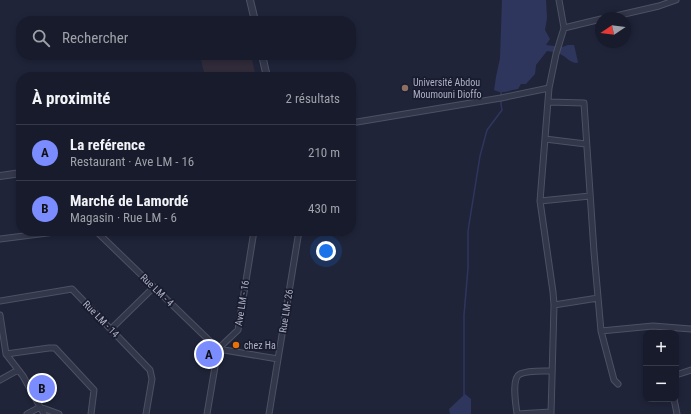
<!DOCTYPE html>
<html lang="fr">
<meta charset="utf-8">
<style>
body{margin:0;font-family:"Roboto Condensed",sans-serif;background:#202433;color:#f1f3f6}
.controls{position:absolute;right:12px;bottom:12px;display:grid;overflow:hidden;border-radius:8px;box-shadow:0 2px 6px #0003}
.controls button{width:36px;height:36px;display:grid;place-items:center;padding:0;border:0;border-bottom:1px solid #363947;background:#171b2b;color:#f1f3f6;font:20px sans-serif}
.compass{position:absolute;left:595px;top:12px;width:36px;height:36px;border-radius:50%;background:#171b2b;box-shadow:0 2px 6px #0003;rotate:257deg}
.you{position:absolute;left:326px;top:251px;width:14px;height:14px;margin:-10px;border:3px solid #fff;border-radius:50%;background:#1a73e8;box-shadow:0 0 0 6px #1a73e833}
.badge{display:grid;place-items:center;width:26px;height:26px;border-radius:50%;background:#7b8cfe;color:#111;font-size:13px;font-weight:700}
.pin{position:absolute;translate:-50% -50%;border:2px solid #fff;box-shadow:0 1px 4px #0006}
.list{margin:0;padding:0;list-style:none}
h2{display:flex;justify-content:space-between;align-items:center;height:52px;margin:0;padding:0 16px;font-size:17px}
h2 small{font-size:13px;font-weight:400;color:#9ea1a9}
.list li{display:grid;grid-template-columns:26px 1fr auto;gap:12px;align-items:center;box-sizing:border-box;height:56px;padding:0 16px;border-top:1px solid #363947}
.list b{display:block;font-size:15px;white-space:nowrap}
.list p{margin:0;font-size:13px;white-space:nowrap;color:#9ea1a9}
.list em{font-size:13px;font-style:normal;color:#9ea1a9}
.icon{flex:none;width:22px;height:22px;fill:none;stroke:currentColor;stroke-width:2;stroke-linecap:round;stroke-linejoin:round}
.map{position:relative;flex:none;width:691px;height:414px;overflow:hidden}
.search{position:absolute;background:#171b2b;box-shadow:0 2px 6px #0003;left:16px;top:16px;width:340px;height:44px;display:flex;align-items:center;gap:10px;box-sizing:border-box;padding:0 14px;border-radius:16px;color:#9ea1a9;font-size:15px}
.panel{position:absolute;background:#171b2b;box-shadow:0 2px 6px #0003;left:16px;top:72px;width:340px;height:164px;border-radius:16px}
.map>svg:first-child{display:block}
.medical{fill:#312b3a}
.water{fill:#2f365d}
.lines{fill:none;stroke-linecap:round;stroke-linejoin:round}
.stream{stroke:#2f365d;stroke-width:1.5}
.minor-casing{stroke:#4d5164;stroke-width:7}
.tertiary-casing{stroke:#4d5164;stroke-width:8}
.minor{stroke:#33374a;stroke-width:5}
.tertiary{stroke:#33374a;stroke-width:6}
.education-dot{fill:#8d6e63;stroke:#191c2e;stroke-width:1.5}
.food-dot{fill:#e8710a;stroke:#191c2e;stroke-width:1.5}
.labels{text-anchor:middle;dominant-baseline:central;stroke-width:3.5;stroke-linejoin:round;paint-order:stroke}
.poi-label{font-size:10px;fill:#adb1c6;stroke:#191c2e;text-anchor:start}
.street-label{font-size:10px;fill:#adb1c6;stroke:#191c2e}
</style>
<div class="map">
<svg width="691" height="414" viewBox="0 0 691 414">
<rect width="100%" height="100%" fill="#1f2439"/>
<path class="medical" d="M202 55H251L256 77H205L200 56Z"/>
<path class="water" d="M502 0H546L547 18 545 30 550 39 546 45 562 47 568 45H574L578 62 577 63C570 63 567 57 560 54 557 52 551 52 547 51L536 65 535 74 526 84H521L518 89C508 90 505 95 494 90L496 77 500 58Z
M465 394 471 399V414H450L449 409Z"/>
<g class="lines">
<path class="stream" d="M464 396V315L468 268V231L480 156 487 130 502 110 501 104V91"/>
<defs>
<path id="minor" d="M607 18 659 6 676 0
M564 28 601 19
M548 102 584 103 594 252 601 331 614 380 618 384
M351 123 501 98 549 88
M545 139 586 144
M540 201 590 196
M96 231 218 349
M0 239 63 231
M0 301 72 289 150 370 152 379 146 414
M554 305 598 298
M0 315 6 354 23 376 44 414
M111 329 154 287
M601 331 653 326 691 329
M218 349 278 359
M6 354 49 348H55L94 390 91 414
M676 375 691 370
M0 380 18 370
M674 399 677 414
M27 414 40 407 59 414
M207 414 218 349 238 330 254 231
M269 414 299 231
M517 414C516 405 511 378 520 374 528 370 544 371 552 371
M517 414 551 412
M551 414 554 305 553 292 540 201 549 88 556 54 564 28 559 0"/>
<path id="tertiary" d="M250 0 255 21
M262 55 267 77
M0 176 21 173"/>
</defs>
<use href="#minor" class="minor-casing"/>
<use href="#tertiary" class="tertiary-casing"/>
<use href="#minor" class="minor"/>
<use href="#tertiary" class="tertiary"/>
</g>
<circle class="education-dot" cx="405" cy="88" r="4"/>
<circle class="food-dot" cx="236" cy="345" r="4"/>
<g class="labels">
<g class="poi-label">
<text x="413" y="82">Université Abdou<tspan x="413" dy="12">Moumouni Dioffo</tspan></text>
<text x="244" y="345">chez Ha</text>
</g>
<g class="street-label">
<text transform="translate(157 290) rotate(44)">Rue LM - 4</text>
<text transform="translate(242 303) rotate(-81)">Ave LM - 16</text>
<text transform="translate(286 311) rotate(-81)">Rue LM- 26</text>
<text transform="translate(101 319) rotate(46)">Rue LM - 14</text>
</g>
</g>
</svg>
<div class="controls">
<button>+</button>
<button>−</button>
</div>
<svg class="compass" viewBox="-18 -18 36 36"><path d="M0-13l5 13h-10z" fill="#e53935"/><path d="M0 13l5-13h-10z" fill="#9ea1a9"/></svg>
<div class="you"></div>
<div class="pin badge" style="left:209px;top:354px">A</div>
<div class="pin badge" style="left:42px;top:388px">B</div>
<div class="search"><svg class="icon" aria-label="search" viewBox="0 0 24 24"><circle cx="10" cy="10" r="6"/><path d="M15 15l6 6"/></svg>Rechercher</div>
<section class="panel">
<h2>À proximité<small>2 résultats</small></h2>
<ul class="list">
<li><span class="badge">A</span><div><b>La reférence</b><p>Restaurant · Ave LM - 16</p></div><em>210 m</em></li>
<li><span class="badge">B</span><div><b>Marché de Lamordé</b><p>Magasin · Rue LM - 6</p></div><em>430 m</em></li>
</ul>
</section>
</div>
